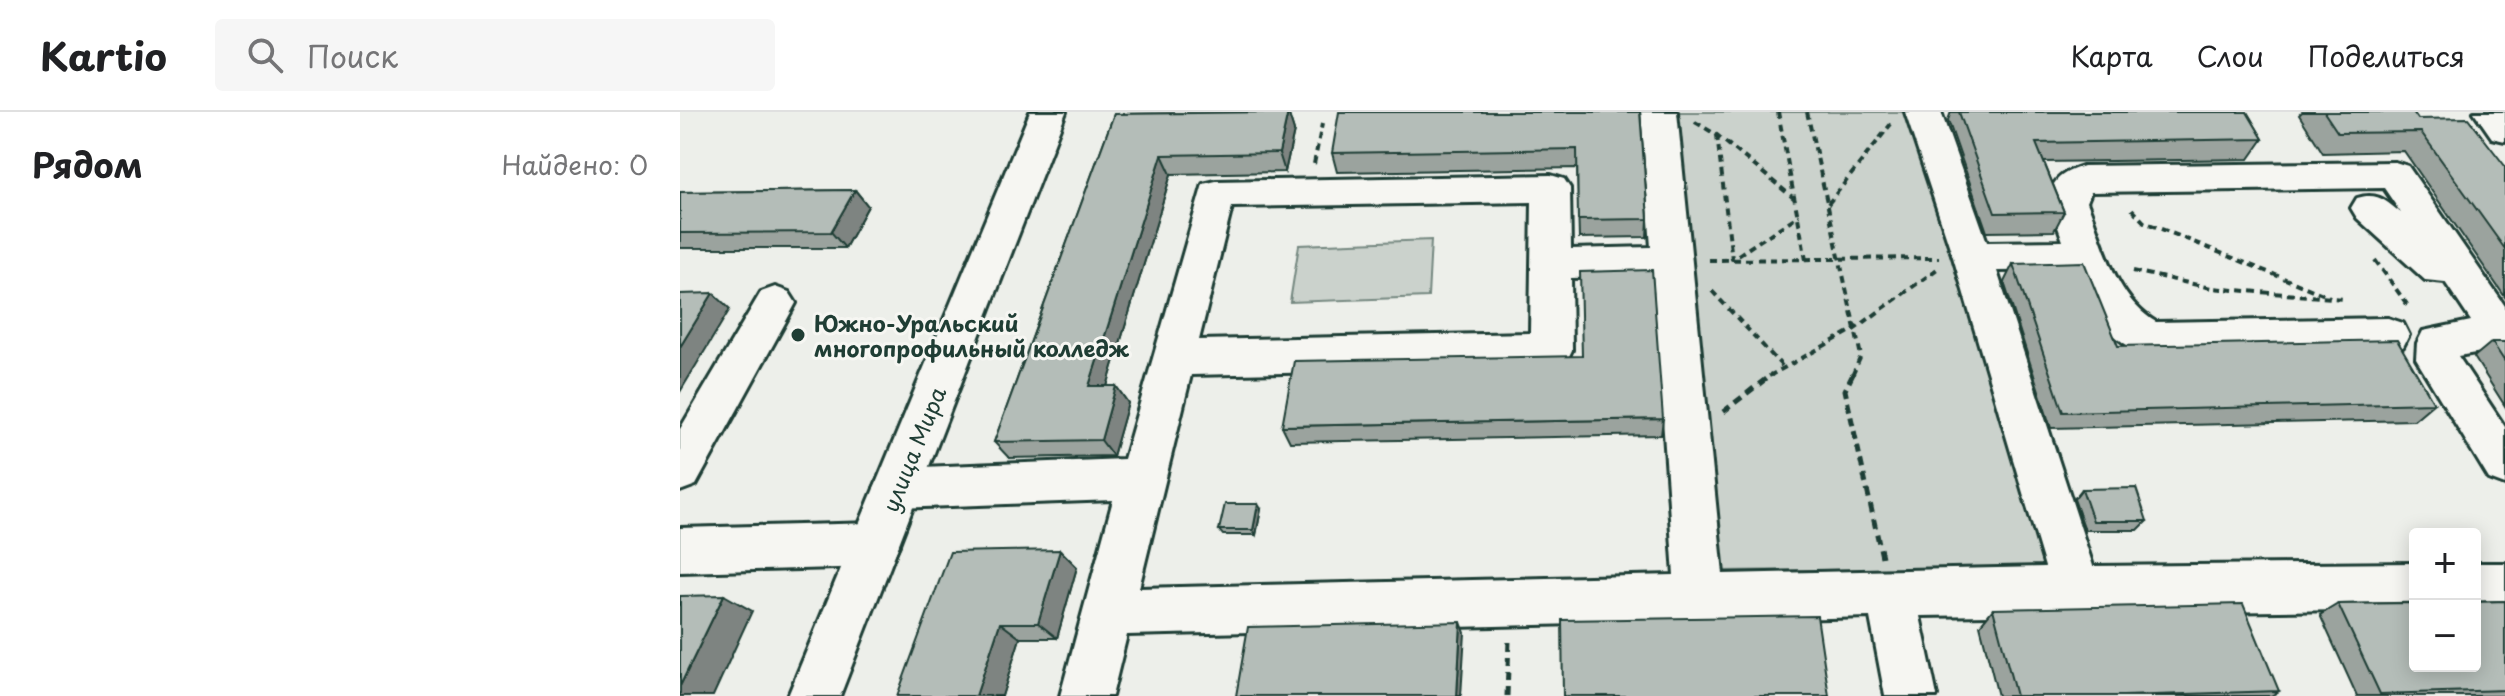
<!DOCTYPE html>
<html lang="ru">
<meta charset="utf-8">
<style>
body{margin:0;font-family:"Playpen Sans",sans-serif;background:#f6f6f6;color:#202124}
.controls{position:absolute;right:24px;bottom:24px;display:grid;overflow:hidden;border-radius:8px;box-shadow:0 4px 20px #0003}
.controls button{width:72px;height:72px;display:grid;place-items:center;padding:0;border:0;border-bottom:2px solid #e0e0e0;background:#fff;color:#202124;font:40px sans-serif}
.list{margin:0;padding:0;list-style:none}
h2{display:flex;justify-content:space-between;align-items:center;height:104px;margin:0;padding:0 32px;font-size:34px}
h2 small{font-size:26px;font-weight:400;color:#757577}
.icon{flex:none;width:44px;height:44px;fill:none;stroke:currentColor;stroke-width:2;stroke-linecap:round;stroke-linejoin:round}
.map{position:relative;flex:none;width:1825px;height:584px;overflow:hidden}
header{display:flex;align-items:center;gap:48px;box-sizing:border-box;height:112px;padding:0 40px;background:#fff;border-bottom:2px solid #e0e0e0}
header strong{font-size:38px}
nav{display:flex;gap:44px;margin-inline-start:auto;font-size:28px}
.search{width:560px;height:72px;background:#f6f6f6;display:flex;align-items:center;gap:20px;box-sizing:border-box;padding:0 28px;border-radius:8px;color:#757577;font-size:30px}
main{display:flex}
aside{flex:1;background:#fff}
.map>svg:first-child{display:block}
.green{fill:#cbd2cc;stroke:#758880;stroke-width:2}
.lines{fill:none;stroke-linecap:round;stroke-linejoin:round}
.minor-casing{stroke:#1f3d34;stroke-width:6}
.major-casing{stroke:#1f3d34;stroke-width:6}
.path-far1{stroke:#1f3d34;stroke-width:4;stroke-dasharray:7 5;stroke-linecap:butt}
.path{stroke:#1f3d34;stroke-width:5;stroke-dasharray:9 6;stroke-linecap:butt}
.minor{fill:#f6f6f2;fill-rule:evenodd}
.major{fill:#f6f6f2;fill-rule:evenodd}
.wall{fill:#9ba39e;stroke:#1f3d34;stroke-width:2}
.shaded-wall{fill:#7e8481;stroke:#1f3d34;stroke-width:2}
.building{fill:#b4bdb8;stroke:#1f3d34;stroke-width:2}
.poi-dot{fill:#1f3d34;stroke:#f6f6f2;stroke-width:3}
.labels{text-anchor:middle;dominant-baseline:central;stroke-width:6;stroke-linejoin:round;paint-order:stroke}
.poi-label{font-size:22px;font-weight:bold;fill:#1f3d34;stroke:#f6f6f2;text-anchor:start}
.street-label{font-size:22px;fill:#1f3d34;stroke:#f6f6f2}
</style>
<header>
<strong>Kartio</strong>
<div class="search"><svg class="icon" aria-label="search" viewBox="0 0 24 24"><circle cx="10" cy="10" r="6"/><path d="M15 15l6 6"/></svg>Поиск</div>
<nav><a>Карта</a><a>Слои</a><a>Поделиться</a></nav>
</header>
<main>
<aside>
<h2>Рядом<small>Найдено: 0</small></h2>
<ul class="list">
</ul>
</aside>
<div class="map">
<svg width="1825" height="584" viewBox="0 0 1825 584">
<rect width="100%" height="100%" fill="#edefea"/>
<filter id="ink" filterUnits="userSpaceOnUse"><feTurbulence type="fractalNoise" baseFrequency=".0125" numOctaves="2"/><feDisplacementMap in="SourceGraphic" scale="16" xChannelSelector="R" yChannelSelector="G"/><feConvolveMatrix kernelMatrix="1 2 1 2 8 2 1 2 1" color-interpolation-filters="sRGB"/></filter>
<g filter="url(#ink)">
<path class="green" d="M994 0H1226L1367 456 1034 459Z
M751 128 748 185 610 190 619 133Z"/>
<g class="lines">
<defs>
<path id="minor" d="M961 0H997L1043 462 1365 455 1273 145 1225 0H1261L1307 130 1383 129C1371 93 1356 68 1403 54L1715 50 1728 54 1825 194V236L1778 244 1825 315V373L1809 367 1736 247 1737 231 1743 219 1791 209 1765 170 1745 168 1677 106 1671 96 1677 86C1697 80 1705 88 1721 101L1704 76 1411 80 1407 90C1424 132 1434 185 1476 210L1708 206 1723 211 1729 223 1723 235 1708 240 1469 244C1429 230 1409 196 1394 158L1317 159 1413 454 1735 451V497L1240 504 1257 584H1205L1190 505 447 523 432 584H380L433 388 217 396 201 390 194 376 201 362 217 356 444 347 523 72 536 69 871 63 884 67 890 76 891 137 971 135ZM852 90 850 221 519 228 552 95ZM973 164 994 463 459 476 511 263 871 255 886 250 892 238 891 166Z
M1794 0H1825V29L1812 26Z
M95 175 109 180 116 191 16 373 0 379V317L81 180Z
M195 411 212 418 219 433 212 448 195 455 0 460V416Z
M1795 451H1825V497H1795Z"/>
<path id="major" d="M350 0H386L160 584H108Z"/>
</defs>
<use href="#minor" class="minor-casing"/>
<use href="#major" class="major-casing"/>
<path class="path-far1" d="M1098 0 1126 148
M1127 0 1181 244 1172 264
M1015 10 1037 23 1116 88
M1037 23 1052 147 1119 103
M634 52 642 12
M1148 92 1211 12
M1452 97 1464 110 1650 185
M1029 148 1259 146
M1695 148 1729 195
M1453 159 1531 176 1664 187
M1032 179 1102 254
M1089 264 1175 217 1260 155"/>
<path class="path" d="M1173 262 1165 278 1202 445
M1043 300 1092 262
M827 584 829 528"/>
<use href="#minor" class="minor"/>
<use href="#major" class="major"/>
</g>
<path class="wall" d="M608 0 614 19 605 60 491 62 427 274H436L448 291 433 344 329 346 314 330 434 2Z
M960 0 968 107 967 125 899 126 897 56 657 60 652 41Z
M1271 0H1567L1583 27 1569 47 1364 50 1384 100 1374 119 1307 120 1268 8Z
M1622 0H1733L1738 7 1825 54V185L1724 39 1643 41 1619 3Z
M175 78 188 94 165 136H0V80Z
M1333 152 1438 234 1754 291 1734 308 1371 316 1324 170Z
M1812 230H1825V294L1794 245Z
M983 307 981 323 610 330 602 314Z
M1402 377 1467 409 1458 418H1405L1394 387Z
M581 397 576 423H543L539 418Z
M380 438 397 455 377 526H340L322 584H217Z
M1825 489V584H1677L1640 503 1658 492Z
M1313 497 1599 579 1591 584H1318L1300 513Z"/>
<path class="shaded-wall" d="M608 0 614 19 605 60 599 41Z
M482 43 491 62 422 291 409 274Z
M175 78 188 94 165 136 151 120Z
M33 181 50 197 0 280V235Z
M436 274 448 291 433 344 421 328Z
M578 392 581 397 576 423 573 418Z
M380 438 397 455 377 526 358 511Z
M44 483 72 499 33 584H0V574Z
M781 510 785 521 781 584H777Z
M320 511 340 526 322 584H296Z"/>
<path class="building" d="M608 0 599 41 482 43 409 274H436L421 328 314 330 434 2Z
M659 0H960L968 107 898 108 897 37 652 41Z
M1279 0H1567L1583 27 1356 31 1384 100 1315 101Z
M1644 0H1733L1738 7 1788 6 1825 54V137L1741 20 1658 21Z
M175 78 151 120 0 121V80Z
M1404 150 1438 234 1717 228 1754 291 1383 300 1333 152Z
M972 158 983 307 602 314 614 249 902 244 900 160Z
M33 181 0 235V182Z
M1812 230H1825V250Z
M1456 376 1467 409H1413L1402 377Z
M545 392H578L573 418H539Z
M380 438 358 511H320L296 584H217L270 440Z
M44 483 0 574V484Z
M1825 489V578L1700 582 1658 492 1735 491V554H1795V490Z
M1563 492 1599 579 1443 584H1336L1313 497Z
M1137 504 1149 584H883L882 508Z
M781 510 777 584H556L568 515Z"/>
</g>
<circle class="poi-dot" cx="118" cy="223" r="8"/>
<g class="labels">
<g class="poi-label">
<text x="134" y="210">Южно-Уральский<tspan x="134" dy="25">многопрофильный колледж</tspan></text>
</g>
<g class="street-label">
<text transform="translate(233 337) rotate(-68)">улица Мира</text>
</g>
</g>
</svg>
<div class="controls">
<button>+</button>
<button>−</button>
</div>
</div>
</main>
